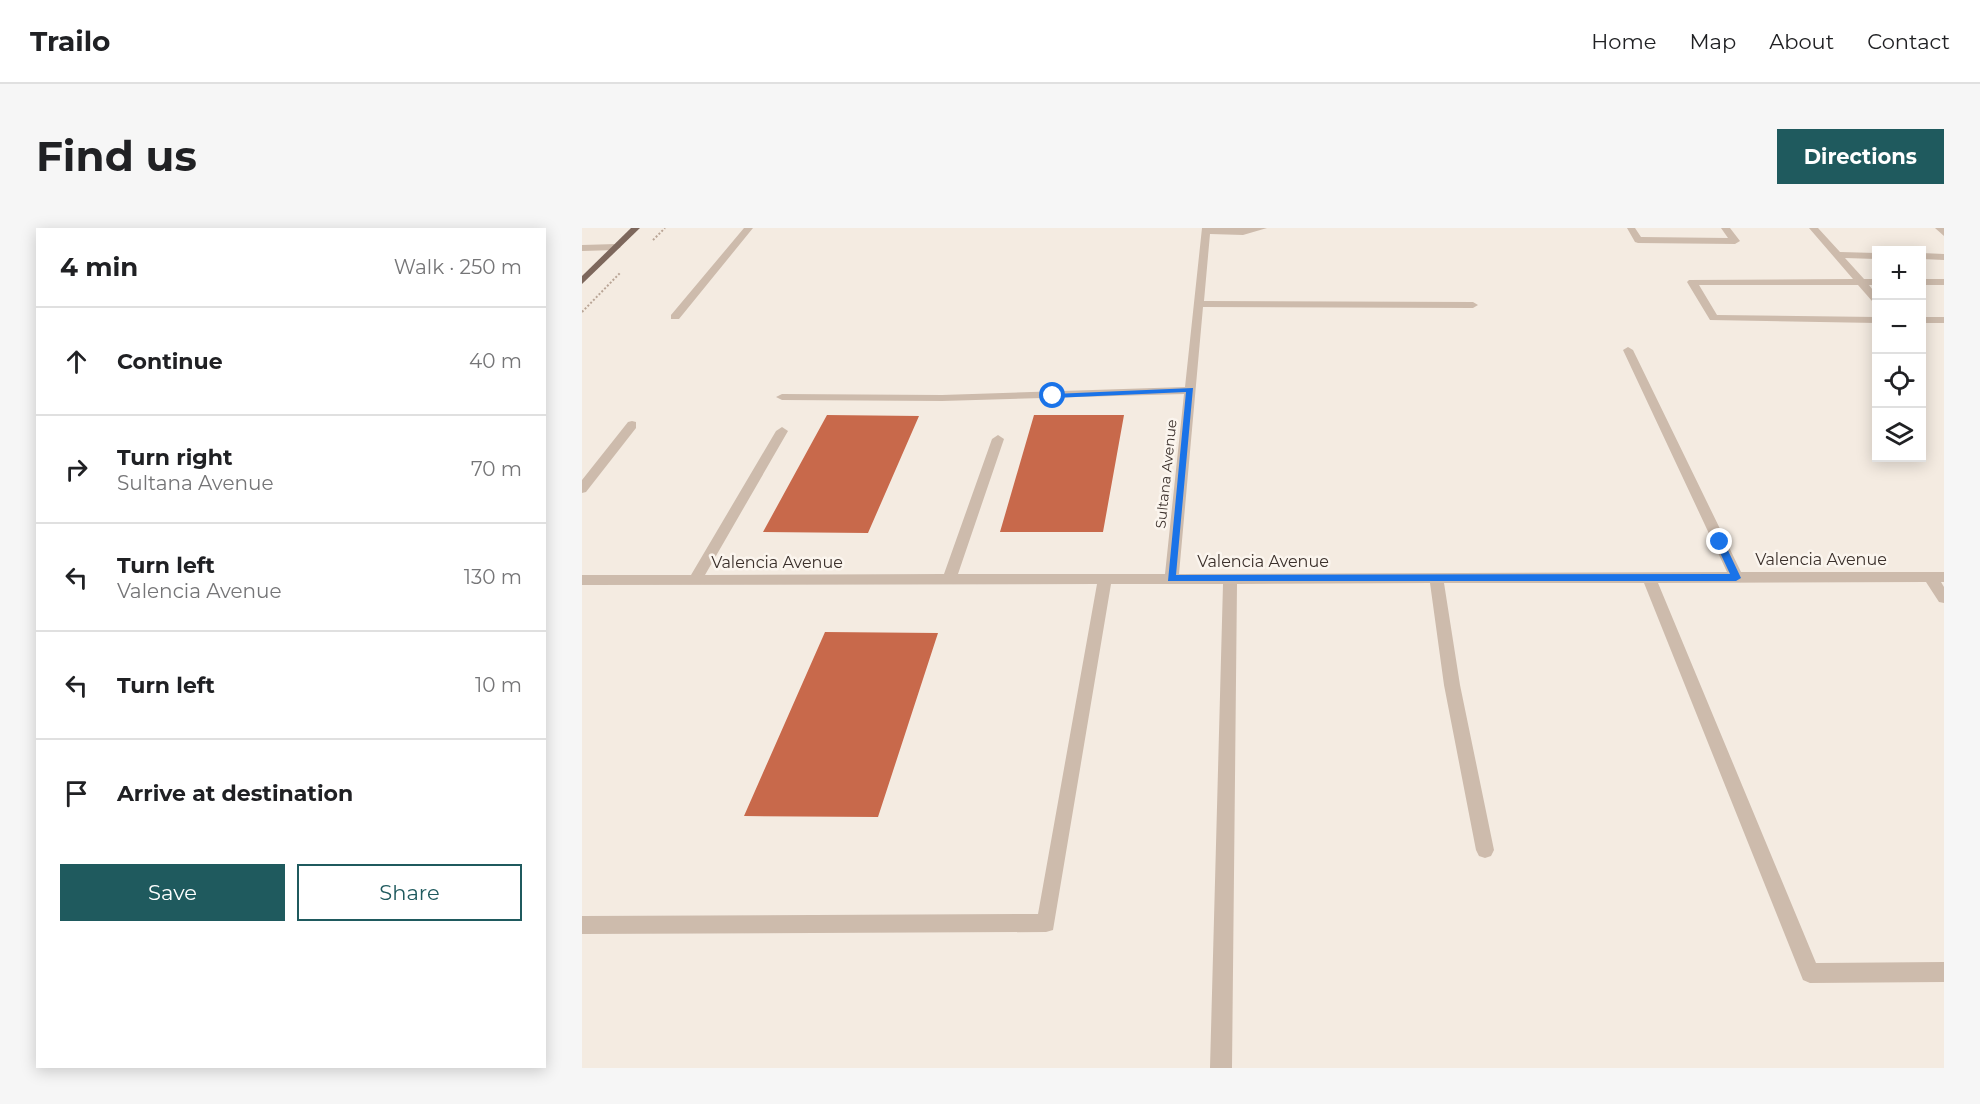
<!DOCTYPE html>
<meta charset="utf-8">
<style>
body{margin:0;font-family:Montserrat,sans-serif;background:#f6f6f6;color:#202124}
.controls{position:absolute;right:18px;top:18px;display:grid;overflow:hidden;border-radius:0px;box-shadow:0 3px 15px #0003}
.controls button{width:54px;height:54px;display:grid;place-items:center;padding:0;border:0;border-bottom:2px solid #e0e0e0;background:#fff;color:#202124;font:30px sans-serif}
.stop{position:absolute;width:18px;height:18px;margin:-14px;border:4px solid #1a73e8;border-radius:50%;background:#fff}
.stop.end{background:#1a73e8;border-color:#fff;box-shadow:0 2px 6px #0008}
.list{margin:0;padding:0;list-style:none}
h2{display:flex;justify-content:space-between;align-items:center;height:78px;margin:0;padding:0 24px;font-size:26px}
h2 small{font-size:20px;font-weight:400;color:#757577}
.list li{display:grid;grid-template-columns:39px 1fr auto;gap:18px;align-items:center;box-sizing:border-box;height:108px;padding:0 24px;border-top:2px solid #e0e0e0}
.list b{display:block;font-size:22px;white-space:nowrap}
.list p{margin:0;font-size:20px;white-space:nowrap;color:#757577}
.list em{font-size:20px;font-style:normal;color:#757577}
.actions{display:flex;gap:12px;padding:18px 24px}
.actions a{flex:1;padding:14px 0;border:2px solid #1f5a5e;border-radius:0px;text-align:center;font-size:21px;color:#1f5a5e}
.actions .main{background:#1f5a5e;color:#fff}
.icon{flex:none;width:33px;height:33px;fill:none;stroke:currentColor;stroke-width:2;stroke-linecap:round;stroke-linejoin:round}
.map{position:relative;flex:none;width:1362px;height:840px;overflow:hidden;border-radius:0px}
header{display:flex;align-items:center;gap:36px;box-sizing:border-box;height:84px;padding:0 30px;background:#fff;border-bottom:2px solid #e0e0e0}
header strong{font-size:28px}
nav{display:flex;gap:33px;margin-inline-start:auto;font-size:21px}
.intro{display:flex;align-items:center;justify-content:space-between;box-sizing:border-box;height:144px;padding:0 36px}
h1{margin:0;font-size:42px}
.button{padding:15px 27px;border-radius:0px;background:#1f5a5e;color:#fff;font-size:21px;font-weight:700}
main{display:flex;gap:36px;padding:0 36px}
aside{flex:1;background:#fff;border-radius:0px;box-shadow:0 3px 15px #0003}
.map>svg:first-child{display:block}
.building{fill:#c8694b}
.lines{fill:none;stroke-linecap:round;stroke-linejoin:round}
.path{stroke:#b9a596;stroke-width:2;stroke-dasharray:2 2;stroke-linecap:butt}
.minor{fill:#cdbbac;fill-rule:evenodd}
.major{fill:#7d675c;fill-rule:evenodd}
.route{fill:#1a73e8}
.labels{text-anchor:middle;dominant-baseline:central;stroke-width:5;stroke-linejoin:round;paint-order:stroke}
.far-street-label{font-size:14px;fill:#3b302b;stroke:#fbf5ee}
.street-label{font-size:16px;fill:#3b302b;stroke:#fbf5ee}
</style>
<header>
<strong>Trailo</strong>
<nav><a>Home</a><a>Map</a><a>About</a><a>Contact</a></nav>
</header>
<div class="intro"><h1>Find us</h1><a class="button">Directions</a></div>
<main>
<aside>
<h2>4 min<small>Walk · 250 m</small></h2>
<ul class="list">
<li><svg class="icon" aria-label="ahead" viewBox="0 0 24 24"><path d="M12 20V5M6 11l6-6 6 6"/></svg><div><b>Continue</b></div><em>40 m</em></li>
<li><svg class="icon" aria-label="right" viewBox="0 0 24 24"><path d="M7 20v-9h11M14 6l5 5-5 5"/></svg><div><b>Turn right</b><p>Sultana Avenue</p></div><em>70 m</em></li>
<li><svg class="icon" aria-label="left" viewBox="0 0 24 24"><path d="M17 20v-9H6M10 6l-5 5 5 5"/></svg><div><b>Turn left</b><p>Valencia Avenue</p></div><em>130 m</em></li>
<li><svg class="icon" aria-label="left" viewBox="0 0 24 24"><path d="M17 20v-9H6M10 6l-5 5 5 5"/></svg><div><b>Turn left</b></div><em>10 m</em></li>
<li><svg class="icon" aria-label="arrive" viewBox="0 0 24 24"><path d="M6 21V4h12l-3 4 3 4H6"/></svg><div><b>Arrive at destination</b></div></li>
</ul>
<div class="actions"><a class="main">Save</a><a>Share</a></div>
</aside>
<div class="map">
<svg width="1362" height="840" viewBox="0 0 1362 840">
<rect width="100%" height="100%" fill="#f4ebe1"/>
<path class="building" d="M245 187 337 188 286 305 181 304Z
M452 187H542L521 304H418Z
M243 404 356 405 296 589 162 588Z"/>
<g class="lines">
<path class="path" d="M71 12 83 0
M0 84 38 45"/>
<path class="minor" d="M162 0H171L97 91H89V87Z
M620 0H685L661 7 628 6 622 73 891 74 896 77 891 80 621 79 597 346 1145 344 1041 122 1046 119 1051 122 1159 344H1362V354H1359L1362 359V375L1357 374 1344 354 1076 355 1234 735 1362 734V754L1228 755 1221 752 1062 355H862L878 457 912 622 909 628 903 630 897 628 894 622 862 457 848 355 655 356 650 840H628L641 356H529L471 702 464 704 0 706V688L456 686 515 356 0 357V347H109L194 203 200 199 206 203 123 347 362 346 410 211 416 207 422 211 376 346H583L602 166 360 173 200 172 194 169 200 166 360 167 603 159Z
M1045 0H1053L1059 9 1146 10 1139 0H1148L1158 13 1153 16 1056 15 1053 14Z
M1227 0H1236L1258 24 1294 25V31L1263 30 1282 51H1294V57H1287L1294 66V74L1290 73 1276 57H1117L1135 87 1294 89V95L1128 92 1105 54 1107 52 1271 51Z
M1353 0H1362V8Z
M0 17 34 16 39 19 34 22 0 23Z
M1340 25 1362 26V32L1340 31Z
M1340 51H1362V57H1340Z
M1340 89H1362V95H1340Z
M50 193 54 194V200L4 264 0 265V252L46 194Z"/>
<path class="major" d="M49 0H58L0 56V48Z"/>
</g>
<path class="route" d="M611 160 594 347 1148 346 1133 314 1138 311 1142 314 1159 350 1154 353H586L604 164 471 170 467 168 471 166Z"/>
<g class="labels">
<g class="far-street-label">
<text transform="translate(584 246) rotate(-84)">Sultana Avenue</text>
</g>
<g class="street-label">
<text x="1239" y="331">Valencia Avenue</text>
<text x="681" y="333">Valencia Avenue</text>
<text x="195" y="334">Valencia Avenue</text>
</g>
</g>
</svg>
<div class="controls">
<button>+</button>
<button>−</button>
<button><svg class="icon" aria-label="locate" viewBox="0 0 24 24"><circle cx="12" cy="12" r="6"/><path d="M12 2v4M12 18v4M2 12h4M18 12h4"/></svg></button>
<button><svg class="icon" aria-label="layers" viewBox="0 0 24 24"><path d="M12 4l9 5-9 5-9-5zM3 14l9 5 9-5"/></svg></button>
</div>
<div class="stop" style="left:471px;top:168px"></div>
<div class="stop end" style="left:1138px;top:314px"></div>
</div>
</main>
